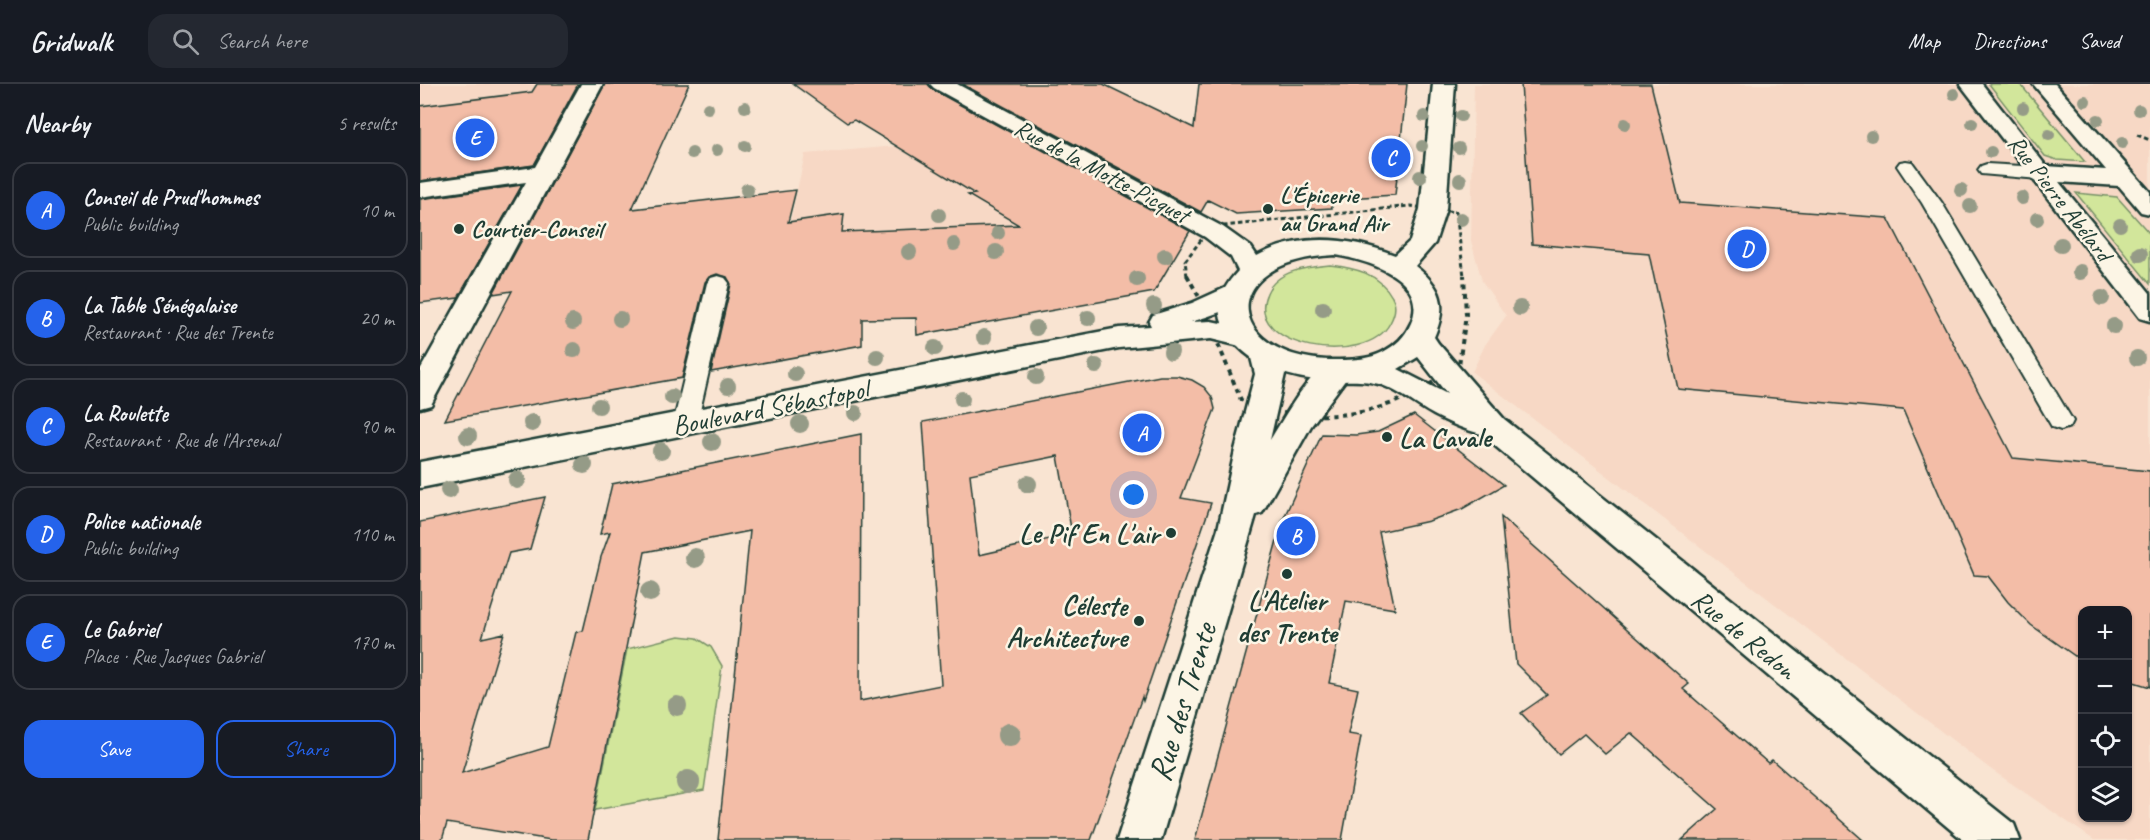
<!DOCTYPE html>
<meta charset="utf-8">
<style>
body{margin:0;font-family:Caveat,sans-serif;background:#242831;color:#f1f3f6}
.controls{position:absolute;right:18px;bottom:18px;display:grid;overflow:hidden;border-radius:12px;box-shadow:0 2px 4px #0004}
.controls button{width:54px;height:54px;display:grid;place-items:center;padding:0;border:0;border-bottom:2px solid #363941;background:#171b24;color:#f1f3f6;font:30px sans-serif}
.you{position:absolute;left:714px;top:411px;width:21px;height:21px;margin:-15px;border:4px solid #fff;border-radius:50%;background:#1a73e8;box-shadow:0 0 0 9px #1a73e833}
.badge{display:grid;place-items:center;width:39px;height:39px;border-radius:50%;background:#2563eb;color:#fff;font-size:20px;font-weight:700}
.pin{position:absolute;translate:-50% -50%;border:3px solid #fff;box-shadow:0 2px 6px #0006}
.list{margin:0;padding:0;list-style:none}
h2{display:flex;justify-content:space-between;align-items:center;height:78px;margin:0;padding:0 24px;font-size:26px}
h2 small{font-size:20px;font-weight:400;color:#9ea1a6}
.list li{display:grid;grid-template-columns:39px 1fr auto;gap:18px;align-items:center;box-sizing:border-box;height:96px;margin:0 12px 12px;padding:0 12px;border:2px solid #363941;border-radius:18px}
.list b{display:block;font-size:22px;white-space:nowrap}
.list p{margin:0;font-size:20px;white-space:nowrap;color:#9ea1a6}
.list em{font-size:20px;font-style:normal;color:#9ea1a6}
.actions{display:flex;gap:12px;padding:18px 24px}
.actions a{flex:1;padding:14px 0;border:2px solid #2563eb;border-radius:18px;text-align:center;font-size:21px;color:#2563eb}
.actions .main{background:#2563eb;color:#fff}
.icon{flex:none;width:33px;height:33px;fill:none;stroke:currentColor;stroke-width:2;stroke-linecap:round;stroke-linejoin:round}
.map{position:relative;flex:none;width:1730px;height:756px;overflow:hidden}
header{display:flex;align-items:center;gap:36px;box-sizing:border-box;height:84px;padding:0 30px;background:#171b24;border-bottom:2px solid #363941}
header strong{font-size:28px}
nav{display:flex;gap:33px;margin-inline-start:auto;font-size:21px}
.search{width:420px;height:54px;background:#242831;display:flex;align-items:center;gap:15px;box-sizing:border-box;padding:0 21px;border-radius:18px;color:#9ea1a6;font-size:22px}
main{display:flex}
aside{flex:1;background:#171b24}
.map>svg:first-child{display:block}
.built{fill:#f7d8c5;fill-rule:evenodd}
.green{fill:#d2e69b;stroke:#789268;stroke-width:1.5}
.building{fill:#f3bda7;stroke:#1f3d34;stroke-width:1.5;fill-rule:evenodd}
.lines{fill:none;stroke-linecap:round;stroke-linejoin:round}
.lane-casing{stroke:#1f3d34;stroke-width:4}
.street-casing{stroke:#1f3d34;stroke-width:5}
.secondary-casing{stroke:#1f3d34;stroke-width:5}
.path-far1{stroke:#1f3d34;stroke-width:3;stroke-dasharray:4.5 3;stroke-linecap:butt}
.path{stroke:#1f3d34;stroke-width:4;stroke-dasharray:5 4.5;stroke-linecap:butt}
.lane{fill:#fcf5e5;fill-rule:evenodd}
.street{fill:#fcf5e5;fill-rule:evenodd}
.secondary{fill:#fcf5e5;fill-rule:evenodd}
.tree{fill:#959b87}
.poi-dot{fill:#1f3d34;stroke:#fcf5e5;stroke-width:2}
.labels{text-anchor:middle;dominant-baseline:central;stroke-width:5;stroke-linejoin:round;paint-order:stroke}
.far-street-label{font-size:24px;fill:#1f3d34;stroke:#fcf5e5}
.far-poi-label{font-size:24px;font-weight:bold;fill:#1f3d34;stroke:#fcf5e5;text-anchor:start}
.street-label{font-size:28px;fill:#1f3d34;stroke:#fcf5e5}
.poi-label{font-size:28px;font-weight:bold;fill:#1f3d34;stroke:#fcf5e5;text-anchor:end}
.near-street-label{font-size:33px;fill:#1f3d34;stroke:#fcf5e5}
</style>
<header>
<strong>Gridwalk</strong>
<div class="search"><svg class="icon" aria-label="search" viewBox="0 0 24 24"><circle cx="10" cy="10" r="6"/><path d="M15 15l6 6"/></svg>Search here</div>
<nav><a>Map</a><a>Directions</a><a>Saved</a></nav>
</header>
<main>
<aside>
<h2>Nearby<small>5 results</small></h2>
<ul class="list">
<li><span class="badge">A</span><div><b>Conseil de Prud'hommes</b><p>Public building</p></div><em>10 m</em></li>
<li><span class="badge">B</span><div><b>La Table Sénégalaise</b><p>Restaurant · Rue des Trente</p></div><em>20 m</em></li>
<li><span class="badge">C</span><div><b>La Roulette</b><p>Restaurant · Rue de l'Arsenal</p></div><em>90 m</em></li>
<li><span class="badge">D</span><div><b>Police nationale</b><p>Public building</p></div><em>110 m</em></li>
<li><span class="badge">E</span><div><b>Le Gabriel</b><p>Place · Rue Jacques Gabriel</p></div><em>170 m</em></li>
</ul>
<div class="actions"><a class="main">Save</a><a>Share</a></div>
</aside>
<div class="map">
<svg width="1730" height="756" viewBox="0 0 1730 756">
<rect width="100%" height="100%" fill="#f9e4d2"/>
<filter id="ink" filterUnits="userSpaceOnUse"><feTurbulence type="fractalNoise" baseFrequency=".0167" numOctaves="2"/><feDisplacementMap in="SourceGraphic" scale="12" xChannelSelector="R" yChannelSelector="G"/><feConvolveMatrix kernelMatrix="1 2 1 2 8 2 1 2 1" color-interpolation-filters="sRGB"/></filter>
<g filter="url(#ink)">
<path class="built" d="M0 0H142L132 17 0 33Z
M1054 0H1730V756H1674L1569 684 1052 288 1065 261 1086 232 1062 197 1051 157ZM1662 526H1708V734H1662Z
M500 60 660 108 591 144 365 161 385 70Z"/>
<path class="green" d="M1569 0H1600L1665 78 1637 76 1625 72Z
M1656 109 1697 113 1730 150V200Z
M910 181C935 184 959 189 972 213 977 221 975 230 970 239 946 285 822 264 847 209 857 186 888 183 910 181Z
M259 552 277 554 291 563 302 582 284 706 175 726 207 565Z"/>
<path class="building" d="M117 0H158L114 81 0 97V22L112 8Z
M185 0H269L212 125 376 106 368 138 424 130 422 148 599 141 548 111 555 110 434 36 427 39 373 0H508L513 6 770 147 734 208 497 251 496 234 442 235V261L291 288 311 200 307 193 297 190 289 193 285 198 262 294 25 336 92 207 73 210Z
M542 0H683L774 44 779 0H987L975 111 910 115 912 124 816 130 788 116 781 128Z
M1101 0H1231L1260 119 1468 134 1593 374 1730 387V603L1707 596V526H1662V577L1611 541 1588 518 1568 492 1554 491 1483 326 1258 305 1229 170 1112 160Z
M102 101 38 214 0 219V115Z
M740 292H757L772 296 784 303 792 313 795 325 761 414 791 419 723 617 722 613 671 756H298L330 447 225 468 168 756H131L27 739 22 756H0V438L125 413 110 465 89 469 62 554 84 549 42 689 128 663 156 548 163 547 181 473 190 448 180 450 192 400 441 350 440 617 521 601 503 338ZM638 372 652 450 559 471 550 390Z
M994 331 1084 401 1042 425 1009 437 959 448 975 525 926 517 909 599 938 605 928 650 941 652 922 756H775L862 438 902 350 936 351 958 348Z
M1081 433 1269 600 1263 605 1348 679 1352 676 1443 756H1262L1297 725 1211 649 1185 670 1164 650 1139 670 1101 629 1127 611 1096 580Z"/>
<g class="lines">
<defs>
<path id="lane" d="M1486 77 1492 78 1522 119 1653 337 1650 343 1641 346 1632 343 1502 119 1477 82 1480 78Z
M1567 80 1619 83 1626 85 1628 89 1626 93 1619 95 1561 90 1558 86 1561 82Z
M298 192 305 194 309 199 277 340 274 346 265 349 256 346 253 340 287 199 291 194Z"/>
<path id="street" d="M161 0H183L15 313 11 321 0 324V286L106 98 0 113V99L115 83Z
M816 199 826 202 830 208C819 224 789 232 771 238L791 237 834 246 839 253 834 260 824 263 791 255 699 264 0 404V378L699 244 731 242 729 238 733 231 772 219Z
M845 260 855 263 865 290 850 356C864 334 884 297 905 281 912 276 920 278 928 280L932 287 891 342 842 429 836 431 741 756H697L798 445 815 366 835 290 830 270 835 263Z"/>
<path id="secondary" d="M510 0H537L803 143 831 163 837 172C881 148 931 154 975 171L990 157 1000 125 1013 0H1035L1026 125 1015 159 995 182C1022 203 1028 221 1014 253L1018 259 1084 335 1594 740 1600 756H1543L1061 350C1046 346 1029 339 1014 331 997 322 981 308 962 301 943 295 932 297 912 297 872 296 826 282 805 245 793 223 802 204 818 187L811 173 785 153 514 4ZM915 171C947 176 1010 195 991 239 985 253 976 261 963 268 950 275 934 276 919 276 806 278 790 177 915 171ZM998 273 1027 310 978 285Z
M1540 0H1562L1626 82 1686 86 1613 0H1635L1730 108V130L1721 128 1699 102 1639 98 1730 209V237L1720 234Z"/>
</defs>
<use href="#lane" class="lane-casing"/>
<use href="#street" class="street-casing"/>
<use href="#secondary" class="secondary-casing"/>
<path class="path-far1" d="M1717 51 1730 56
M767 192 765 177 781 156 804 142 990 122 1036 128 1044 192"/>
<path class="path" d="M767 191 779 213 821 316C828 319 835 323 842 325 857 329 873 330 888 331 951 334 988 317 1039 281L1046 231 1044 191"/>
<use href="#lane" class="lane"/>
<use href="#street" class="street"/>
<use href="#secondary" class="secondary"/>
</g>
<g class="tree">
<circle cx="1534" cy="10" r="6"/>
<circle cx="1665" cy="17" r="6"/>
<circle cx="325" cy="23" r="6"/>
<circle cx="288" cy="24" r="6"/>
<circle cx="1603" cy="24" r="6"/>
<circle cx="1719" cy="26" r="6"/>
<circle cx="1004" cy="32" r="6"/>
<circle cx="1041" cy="32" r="6"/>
<circle cx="1678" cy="36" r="6"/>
<circle cx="1552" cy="39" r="6"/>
<circle cx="1205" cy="40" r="6"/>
<circle cx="1629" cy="51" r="6"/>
<circle cx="1451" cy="52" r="6"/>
<circle cx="1702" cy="59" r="6"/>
<circle cx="325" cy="62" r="6"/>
<circle cx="1002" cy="62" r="6"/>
<circle cx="1039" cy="64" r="6"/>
<circle cx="297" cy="66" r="6"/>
<circle cx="1571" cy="68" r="6"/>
<circle cx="272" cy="69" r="6"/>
<circle cx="1000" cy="93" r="7"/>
<circle cx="1040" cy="96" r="7"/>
<circle cx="327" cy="106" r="7"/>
<circle cx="1541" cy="106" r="7"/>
<circle cx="1602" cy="114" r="7"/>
<circle cx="1550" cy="122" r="7"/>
<circle cx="519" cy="131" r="7"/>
<circle cx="1041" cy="135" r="7"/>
<circle cx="1617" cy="135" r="7"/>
<circle cx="1700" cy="141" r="7"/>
<circle cx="578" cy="149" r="7"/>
<circle cx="534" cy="160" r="7"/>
<circle cx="1641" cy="161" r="8"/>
<circle cx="489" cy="168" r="8"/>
<circle cx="576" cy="168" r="8"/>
<circle cx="1720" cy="170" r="8"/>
<circle cx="745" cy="172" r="8"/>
<circle cx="1660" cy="188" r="8"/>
<circle cx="717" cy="195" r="8"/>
<circle cx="1682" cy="214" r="8"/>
<circle cx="734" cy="222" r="8"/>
<circle cx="1100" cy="224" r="8"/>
<circle cx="903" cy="225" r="8"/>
<circle cx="668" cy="234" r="8"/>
<circle cx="200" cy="235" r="8"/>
<circle cx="153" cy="238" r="8"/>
<circle cx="1694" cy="242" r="8"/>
<circle cx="616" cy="244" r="8"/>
<circle cx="564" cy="253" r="8"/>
<circle cx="515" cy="264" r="8"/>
<circle cx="154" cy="266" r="8"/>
<circle cx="751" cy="268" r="8"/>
<circle cx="457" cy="273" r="8"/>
<circle cx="1717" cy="274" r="8"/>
<circle cx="676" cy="282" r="8"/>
<circle cx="375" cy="290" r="8"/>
<circle cx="616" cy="293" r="8"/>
<circle cx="308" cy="302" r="8"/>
<circle cx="252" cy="313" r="8"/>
<circle cx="542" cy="315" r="8"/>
<circle cx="179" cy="322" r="8"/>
<circle cx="435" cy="329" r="8"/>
<circle cx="112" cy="339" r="9"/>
<circle cx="380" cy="340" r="9"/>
<circle cx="48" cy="352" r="9"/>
<circle cx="292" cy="358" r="9"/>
<circle cx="241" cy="367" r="9"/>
<circle cx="164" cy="381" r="9"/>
<circle cx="97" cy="396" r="9"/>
<circle cx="608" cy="400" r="9"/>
<circle cx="29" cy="406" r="9"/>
<circle cx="275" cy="474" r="10"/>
<circle cx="230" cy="508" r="10"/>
<circle cx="257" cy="622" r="10"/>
<circle cx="589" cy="651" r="12"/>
<circle cx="268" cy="698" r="12"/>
</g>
</g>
<g class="poi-dot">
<circle cx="848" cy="125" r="6"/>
<circle cx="39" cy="145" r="6"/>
<circle cx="967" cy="353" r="6"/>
<circle cx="751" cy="449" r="6"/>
<circle cx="867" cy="490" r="6"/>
<circle cx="719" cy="537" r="6"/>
</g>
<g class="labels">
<g class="far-street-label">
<text transform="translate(682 87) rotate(28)">Rue de la Motte-Picquet</text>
<text transform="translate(1640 114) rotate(52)">Rue Pierre Abélard</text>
</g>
<g class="far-poi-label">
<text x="860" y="111">L'Épicerie<tspan x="860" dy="28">au Grand Air</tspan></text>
<text x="51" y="145">Courtier-Conseil</text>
</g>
<g class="street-label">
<text transform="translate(350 323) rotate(-11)">Boulevard Sébastopol</text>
<text transform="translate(1324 550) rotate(39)">Rue de Redon</text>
</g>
<g class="poi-label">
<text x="979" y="353" text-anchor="start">La Cavale</text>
<text x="739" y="449">Le Pif En L'air</text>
<text x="867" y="516" text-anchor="middle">L'Atelier<tspan x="867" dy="32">des Trente</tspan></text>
<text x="707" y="521">Céleste<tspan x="707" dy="32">Architecture</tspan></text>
</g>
<g class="near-street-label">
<text transform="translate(762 618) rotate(-73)">Rue des Trente</text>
</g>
</g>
</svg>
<div class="controls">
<button>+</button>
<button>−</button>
<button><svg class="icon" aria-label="locate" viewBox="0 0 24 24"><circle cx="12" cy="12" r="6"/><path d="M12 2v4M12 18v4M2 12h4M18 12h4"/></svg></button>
<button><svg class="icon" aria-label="layers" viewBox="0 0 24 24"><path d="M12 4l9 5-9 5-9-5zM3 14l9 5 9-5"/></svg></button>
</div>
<div class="you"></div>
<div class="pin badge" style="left:722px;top:349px">A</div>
<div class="pin badge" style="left:876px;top:452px">B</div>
<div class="pin badge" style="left:971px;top:74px">C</div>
<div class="pin badge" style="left:1327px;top:165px">D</div>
<div class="pin badge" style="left:55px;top:54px">E</div>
</div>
</main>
